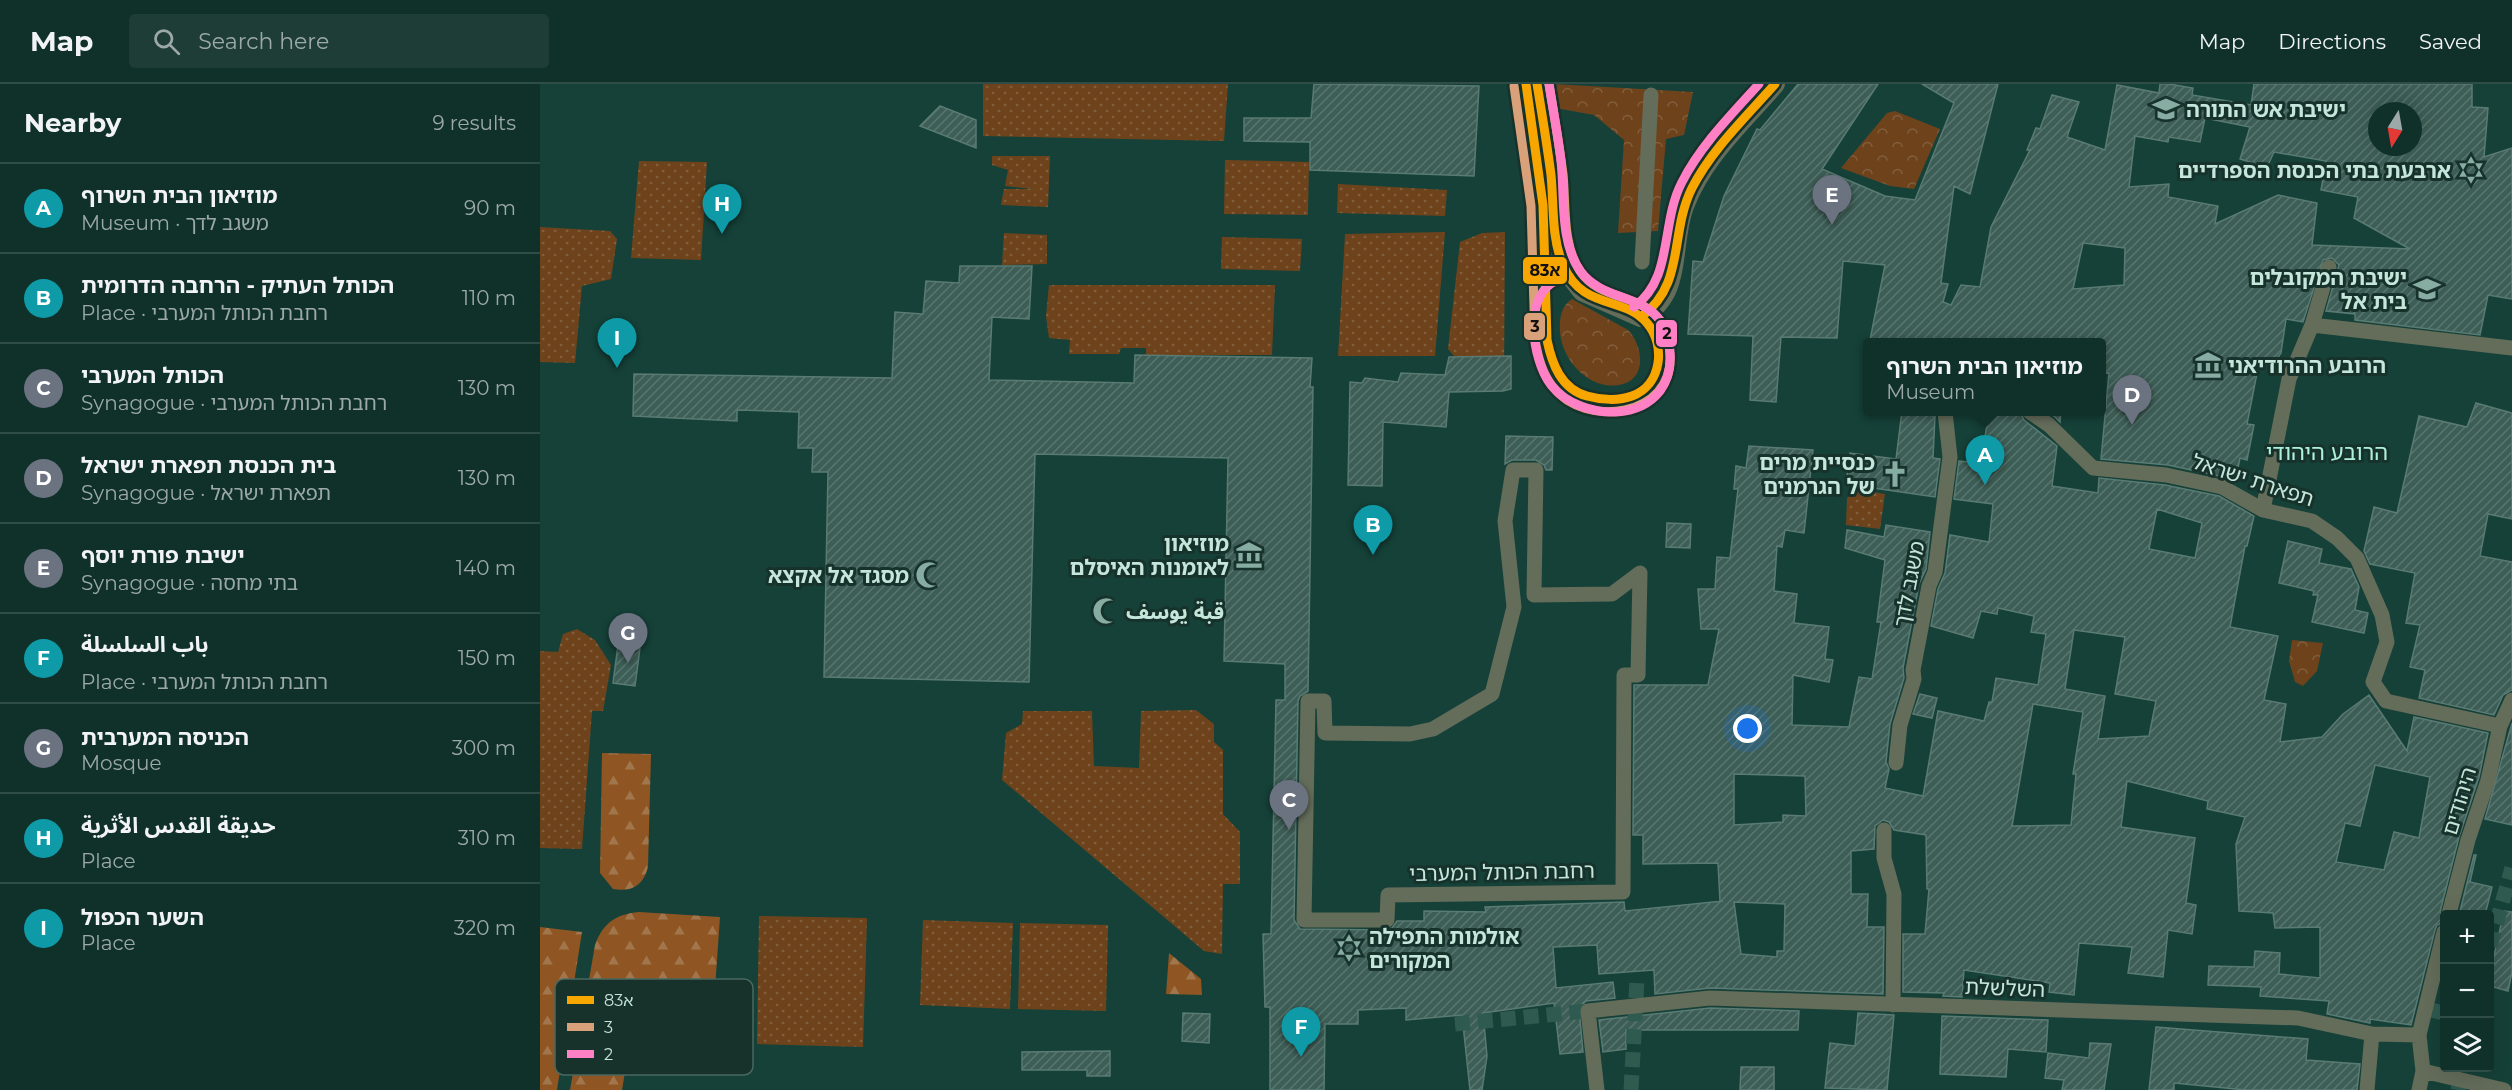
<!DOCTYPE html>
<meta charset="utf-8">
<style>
body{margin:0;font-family:Montserrat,"Noto Sans Arabic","Noto Sans Hebrew",sans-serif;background:#1e3d36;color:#f1f3f6}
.controls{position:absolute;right:18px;bottom:18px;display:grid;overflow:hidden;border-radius:6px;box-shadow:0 6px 24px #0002}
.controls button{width:54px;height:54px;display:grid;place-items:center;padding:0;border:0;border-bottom:2px solid #304c47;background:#10312a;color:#f1f3f6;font:30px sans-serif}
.compass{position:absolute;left:1828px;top:18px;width:54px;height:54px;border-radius:50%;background:#10312a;box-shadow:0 6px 24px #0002;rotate:191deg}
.you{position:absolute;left:1208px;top:645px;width:21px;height:21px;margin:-15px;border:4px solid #fff;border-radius:50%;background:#1a73e8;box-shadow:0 0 0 9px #1a73e833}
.badge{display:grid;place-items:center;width:39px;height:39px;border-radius:50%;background:#db2777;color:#fff;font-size:20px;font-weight:700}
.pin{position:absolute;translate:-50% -50px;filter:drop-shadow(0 2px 3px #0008)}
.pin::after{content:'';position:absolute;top:32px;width:21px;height:18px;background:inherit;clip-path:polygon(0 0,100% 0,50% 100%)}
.popup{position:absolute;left:1323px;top:254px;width:243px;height:78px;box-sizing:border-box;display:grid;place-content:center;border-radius:6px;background:#10312a;filter:drop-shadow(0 2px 4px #0005);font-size:20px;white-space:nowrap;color:#9ca9a8}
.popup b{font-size:22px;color:#f1f3f6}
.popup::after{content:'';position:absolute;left:50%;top:100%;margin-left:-12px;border:12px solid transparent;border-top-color:#10312a}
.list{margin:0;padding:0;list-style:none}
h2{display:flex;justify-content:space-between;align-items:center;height:78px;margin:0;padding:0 24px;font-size:26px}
h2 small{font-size:20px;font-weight:400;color:#9ca9a8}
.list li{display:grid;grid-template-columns:39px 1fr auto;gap:18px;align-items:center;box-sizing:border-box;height:90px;padding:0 24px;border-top:2px solid #304c47}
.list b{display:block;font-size:22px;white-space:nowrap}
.list p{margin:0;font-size:20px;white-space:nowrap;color:#9ca9a8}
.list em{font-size:20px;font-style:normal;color:#9ca9a8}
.icon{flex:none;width:33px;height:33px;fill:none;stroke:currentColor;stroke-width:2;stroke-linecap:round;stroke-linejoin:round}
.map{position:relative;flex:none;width:1972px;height:1006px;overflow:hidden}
header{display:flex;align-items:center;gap:36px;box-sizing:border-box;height:84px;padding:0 30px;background:#10312a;border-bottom:2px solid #304c47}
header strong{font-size:28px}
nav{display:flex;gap:33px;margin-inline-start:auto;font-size:21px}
.search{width:420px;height:54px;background:#1e3d36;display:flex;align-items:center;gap:15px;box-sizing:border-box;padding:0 21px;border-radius:6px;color:#9ca9a8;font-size:22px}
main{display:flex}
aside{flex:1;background:#10312a}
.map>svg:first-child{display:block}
.grass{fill:url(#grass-dots)}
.forest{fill:url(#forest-firs)}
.park{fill:url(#park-crowns)}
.building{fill:url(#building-hatch);stroke:#5a7b73;stroke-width:1.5;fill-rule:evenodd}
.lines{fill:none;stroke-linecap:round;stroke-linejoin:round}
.pedestrian-tunnel{stroke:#2f5a50;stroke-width:15;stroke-dasharray:15 8;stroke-linecap:butt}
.pedestrian{stroke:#646c5a;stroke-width:15}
.minor{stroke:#646c5a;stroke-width:20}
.bus-1-casing{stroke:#17322b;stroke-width:14}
.bus-2-casing{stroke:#17322b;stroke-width:14}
.bus-3-casing{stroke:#17322b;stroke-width:14}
.bus-1{stroke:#f7a600;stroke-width:9}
.bus-2{stroke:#d9a179;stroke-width:9}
.bus-3{stroke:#ff80c5;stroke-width:9}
.labels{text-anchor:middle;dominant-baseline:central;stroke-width:6;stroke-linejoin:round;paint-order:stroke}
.poi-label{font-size:21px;font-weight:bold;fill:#c5e6db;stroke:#17322b;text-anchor:end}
.street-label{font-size:21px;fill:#c5e6db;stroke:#17322b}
.neighbourhood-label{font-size:22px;fill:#adf1dc;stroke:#17322b}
.key{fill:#17322b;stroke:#4b6860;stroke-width:1.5}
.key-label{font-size:16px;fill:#c5e6db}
.line-badge{stroke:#17322b;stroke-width:2}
.pale-badge-label{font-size:16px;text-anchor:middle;font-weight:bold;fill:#111}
</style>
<header>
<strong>Map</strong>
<div class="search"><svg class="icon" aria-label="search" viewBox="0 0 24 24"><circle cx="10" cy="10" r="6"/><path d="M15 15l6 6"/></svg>Search here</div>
<nav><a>Map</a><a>Directions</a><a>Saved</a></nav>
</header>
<main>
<aside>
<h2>Nearby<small>9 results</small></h2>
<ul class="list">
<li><span class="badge" style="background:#0f9aa8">A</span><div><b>מוזיאון הבית השרוף</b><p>Museum · משגב לדך</p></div><em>90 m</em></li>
<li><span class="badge" style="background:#0f9aa8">B</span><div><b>הכותל העתיק - הרחבה הדרומית</b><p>Place · רחבת הכותל המערבי</p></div><em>110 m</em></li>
<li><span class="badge" style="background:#6b7280">C</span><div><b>הכותל המערבי</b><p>Synagogue · רחבת הכותל המערבי</p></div><em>130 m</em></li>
<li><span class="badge" style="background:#6b7280">D</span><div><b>בית הכנסת תפארת ישראל</b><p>Synagogue · תפארת ישראל</p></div><em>130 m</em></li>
<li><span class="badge" style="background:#6b7280">E</span><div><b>ישיבת פורת יוסף</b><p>Synagogue · בתי מחסה</p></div><em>140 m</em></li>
<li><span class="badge" style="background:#0f9aa8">F</span><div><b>باب السلسلة</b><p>Place · רחבת הכותל המערבי</p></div><em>150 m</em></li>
<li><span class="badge" style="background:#6b7280">G</span><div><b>הכניסה המערבית</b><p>Mosque</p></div><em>300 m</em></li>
<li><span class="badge" style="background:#0f9aa8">H</span><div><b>حديقة القدس الأثرية</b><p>Place</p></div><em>310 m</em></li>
<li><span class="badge" style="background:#0f9aa8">I</span><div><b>השער הכפול</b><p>Place</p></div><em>320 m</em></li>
</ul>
</aside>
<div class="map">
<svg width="1972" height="1006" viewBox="0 0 1972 1006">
<defs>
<pattern id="grass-dots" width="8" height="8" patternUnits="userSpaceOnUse" patternTransform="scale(1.5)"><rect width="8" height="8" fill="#6e431c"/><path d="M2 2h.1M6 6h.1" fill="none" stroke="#815e3c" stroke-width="1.8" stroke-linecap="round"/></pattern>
<pattern id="forest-firs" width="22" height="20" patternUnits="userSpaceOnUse" patternTransform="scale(1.5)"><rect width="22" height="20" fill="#8f5522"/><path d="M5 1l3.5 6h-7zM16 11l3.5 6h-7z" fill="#a2764c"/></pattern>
<pattern id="park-crowns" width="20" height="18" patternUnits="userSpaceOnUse" patternTransform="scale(1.5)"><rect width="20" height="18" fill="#6e431c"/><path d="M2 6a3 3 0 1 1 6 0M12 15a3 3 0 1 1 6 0" fill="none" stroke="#815e3c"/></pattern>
<pattern id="building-hatch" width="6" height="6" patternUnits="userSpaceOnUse" patternTransform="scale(1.5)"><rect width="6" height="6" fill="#3d5e56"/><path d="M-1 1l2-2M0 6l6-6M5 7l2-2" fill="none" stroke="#58756e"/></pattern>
</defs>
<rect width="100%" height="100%" fill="#154138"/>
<path class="grass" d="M443 0H688L684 57 443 52Z
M452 72H510L508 123 461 121 464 105H492L465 102 468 86 452 81Z
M685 76 769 78 768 131 684 130Z
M99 77 167 78 161 176 91 174Z
M798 100 907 106 905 132 797 129Z
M0 143 70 147 77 155 71 195 42 202 35 279 0 278Z
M905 148 895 272H798L805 150Z
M965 148 964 300 914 272 908 265 920 158 942 149Z
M464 149 507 151V180L462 181Z
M682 153 762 155 760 187 681 185Z
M509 201H735L732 271H606V264H581L579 270H529L530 256 509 254 506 232Z
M1317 405 1345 410 1340 445 1306 441 1307 414Z
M37 545 55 556 71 581 63 627H52L42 765 0 764V567L18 568 23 550Z
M656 626 674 640V658L683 666V730L700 748V800H683L682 870 664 867 462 696 466 649 482 640 483 627H552L554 682 599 684 601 627Z
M219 832 327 834 323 963 217 960Z
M383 836 473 839 470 925 380 921Z
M480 839 568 841 566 927 478 925Z"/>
<path class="forest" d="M62 669 111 670 108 783C103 802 92 808 73 805L60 789Z
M99 828 180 833 174 919 96 921 82 1006H30L55 861C63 839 76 830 99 828Z
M0 843 42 848 17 1006H0Z
M629 869 661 895 662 911 626 910Z"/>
<path class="park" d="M1014 0 1153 8 1144 51 1126 55 1118 147 1078 149 1084 56 1054 31 1010 23Z
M1355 27 1400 45 1374 105 1350 102 1301 84 1347 29Z
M1032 215 1088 246C1102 260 1108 293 1083 300 1051 309 1022 277 1020 248 1019 235 1021 222 1032 215Z
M1752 556 1783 559 1777 587 1763 602 1755 598 1749 577Z"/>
<path class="building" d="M774 0 939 2 934 92 770 86V58L704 57V34H771Z
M1258 0H1338L1282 85 1345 112 1375 116 1414 19 1382 0H1458L1430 110 1414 102 1401 199 1408 200 1403 218 1411 221 1421 201 1440 203 1451 143 1490 66H1487L1496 44 1500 45 1512 11 1539 18 1527 53 1565 66 1577 1 1619 9 1620 0H1629L1653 4 1652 11 1711 21 1714 0H1932V23L1948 24 1944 73 1972 64V215L1948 211 1940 251 1815 236V230L1786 227 1799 181 1792 174 1783 176 1763 238 1746 235 1741 269 1732 282 1719 279 1707 340 1714 341 1707 376 1700 374 1695 399 1684 393 1628 381 1561 375 1569 289 1562 290V258L1330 256 1345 181 1303 177 1297 254 1241 253 1236 318 1210 316 1213 252 1148 250 1153 177 1163 178 1184 112 1217 45 1220 46ZM1837 27H1873V63H1837ZM1665 34 1710 43 1700 75 1727 83 1734 68 1786 77 1781 106 1818 113 1814 134 1870 165 1772 161 1777 119 1738 111 1675 140 1678 122 1628 113 1629 100 1589 103 1595 52 1628 58 1629 53 1660 58ZM1543 159 1585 164 1584 201 1533 205Z
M400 22 436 36V64L380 42Z
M420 182H492L489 235 452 233 449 296 594 299 595 271 772 274 770 303H773L768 607 760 612 758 617 754 836 760 845 847 846 852 844 857 837H884V827L946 828 945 823 1084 818 1085 827 1183 817H1180L1178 779 1103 780V751H1093L1094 601H1168L1179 545H1161L1158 505H1175L1177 473 1190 474 1198 405H1194L1196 382 1206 384 1209 362 1273 366 1264 449 1245 446 1242 463 1237 462 1234 507 1257 510 1254 539 1289 543 1285 575 1293 576 1289 598 1253 591 1252 641 1309 643 1319 593 1332 595 1341 538H1337L1345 476 1305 464 1307 446 1344 453 1346 441 1390 448 1386 485 1379 500 1363 584 1364 594 1350 640 1346 678 1349 685 1345 704 1383 712 1398 627 1444 637 1449 618H1452L1456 594 1498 601 1506 550 1491 548 1494 532 1458 524 1457 530 1441 527 1433 554 1391 542 1398 505 1405 489 1410 451 1449 458 1453 420 1414 415 1419 377 1441 379 1449 327H1480L1484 336 1517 362 1512 402 1558 409 1559 394 1625 401 1679 412 1714 432 1707 462H1705L1690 543 1738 552 1724 616 1746 620 1740 658 1782 653 1803 630 1829 611 1867 667 1874 633 1948 649 1939 693 1919 753 1900 828 1905 838 1897 841 1895 846 1871 941 1830 935V939L1787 930 1789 917 1720 912 1721 903 1668 901 1669 882 1714 883 1715 867 1740 869 1739 890 1780 894V843L1735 844 1733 829 1699 827 1696 760 1705 733 1667 725 1668 717 1587 697 1581 743 1655 754 1646 819 1656 821 1652 850 1628 846 1623 893 1588 889 1592 863 1539 859 1534 911 1509 908 1510 899 1424 886 1422 913 1403 912 1404 909 1363 908V850H1385L1389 805H1387L1386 751 1354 746 1349 738 1343 736 1335 742 1334 765 1311 767V810H1328L1327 843H1344L1343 910 1170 904 1115 910 1114 886 1059 890 1057 861 1013 863 1016 904 1073 898 1075 914 1046 917 1039 924 1043 968 1020 970 1014 919 943 929 947 972 942 1006H930L922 931 866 936V924L818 926V940H785L784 1006H730V923H725L723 850H731L736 616H745V580L684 577 688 374 495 370 489 598 284 593 288 388H272L273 364H258L259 328 197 326V337L93 332 94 290 352 294 355 228 383 230 386 197 419 199ZM1617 425 1662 439 1655 474 1609 465ZM1534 546 1585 553 1575 610 1616 617 1609 652 1558 655 1565 612 1525 605ZM1493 620 1543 628 1533 690H1536L1531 741 1472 742ZM1835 681 1890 693 1879 754 1854 748 1844 786 1796 778 1805 739 1820 742ZM1194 690 1265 692 1266 732 1243 731V738L1194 741ZM1194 818 1245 820 1244 867H1237V873L1201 870Z
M971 272V305L963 307 909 308 906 343 843 338 842 402 808 401 810 298 822 299 825 294 858 298 861 289 905 291 909 273Z
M1936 319 1972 329V435L1948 430 1940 472 1972 478V606L1963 611 1954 631 1879 614 1885 586 1870 583 1880 541 1866 539 1875 489 1830 480 1824 467 1834 423 1857 429 1879 332 1927 343Z
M1362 327 1395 332 1393 374 1400 375 1395 413 1306 400 1310 369 1356 375Z
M1507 327H1521L1520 338 1515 333Z
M966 352 1013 353 1012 386H1006L1004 381 996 376H972L965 380Z
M1127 439 1151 440 1150 464 1126 463Z
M1748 457 1782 465 1779 479 1811 485 1819 503 1815 526 1828 529 1824 549 1772 538 1778 511H1773L1774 507 1739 499Z
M78 561 100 564 95 602 73 599Z
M1380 610 1397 614 1392 634 1373 630Z
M1972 639V741L1945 735Z
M1934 771H1936L1930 798 1952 803 1945 831H1919Z
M1964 827 1972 828V888L1968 907 1950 902V890Z
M1170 924 1259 927 1258 946H1086V965L1063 968 1059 936Z
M643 929 670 930 669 959 642 957Z
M1318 929 1354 931 1347 1006 1285 1004 1290 959 1315 962Z
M1402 932 1508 936 1506 968 1468 965 1466 993 1400 990Z
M1616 943 1768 955 1766 976 1820 980 1817 1006H1706L1634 999V1006H1609Z
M1550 959 1571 960 1564 1006H1522L1524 996 1505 994 1508 969 1549 974Z
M570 967V992H547V986H482V968Z
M1201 983H1234V1006H1200Z"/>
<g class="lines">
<path class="pedestrian-tunnel" d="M1950 862 1972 784
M1887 925 1904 929
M915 940 1048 927
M1091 1006 1097 896
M1918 1006 1922 984"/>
<path class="pedestrian" d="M1102 178 1111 11
M1772 241 1972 264
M1490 328 1509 341 1553 384 1626 391 1682 403 1723 426 1772 437 1797 454 1817 474 1842 531 1847 558 1833 598 1846 617 1960 642
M973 386H996L994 511 1072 510 1100 489 1098 591H1084L1083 808 848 811 847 836H764L768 617H784L785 649 870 650 893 645 952 610 974 523 965 437Z
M1723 426 1749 295 1772 241 1789 183
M1356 679 1360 641 1374 595 1373 586 1389 502 1395 488 1410 373 1405 328
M1344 746V774L1354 810 1353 921
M1909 830 1928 756 1948 696 1960 642 1972 616
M1883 987 1964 1006
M1057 1006 1048 927 1170 914 1758 934 1832 950 1879 951
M1827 1006 1832 950
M1879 1006 1883 987 1879 951 1904 848"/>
<path class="minor" d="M997 0 1008 69 1016 156 1025 185 1042 207 1101 233C1144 209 1129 162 1144 122 1162 74 1202 38 1235 0"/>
<defs>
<path id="bus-1" d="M986 0 1003 121 1007 256C1012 280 1021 305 1047 312 1061 316 1079 317 1092 312 1122 301 1126 261 1107 239 1083 211 1043 227 1023 181 1011 153 1014 120 1011 91 1007 60 1002 30 997 0
M1101 233C1146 200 1129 150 1152 104 1172 65 1206 33 1235 0"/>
<path id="bus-2" d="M974 2 991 122 995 256C998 273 1002 289 1013 303 1045 345 1134 333 1130 271 1126 201 1066 226 1040 187 1022 160 1026 121 1023 90 1019 60 1014 30 1009 0"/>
<path id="bus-3" d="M1009 0C1013 26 1018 51 1021 77 1025 112 1019 158 1041 188 1067 223 1127 206 1130 268 1131 281 1128 296 1120 307 1109 321 1094 327 1076 328 1053 329 1026 320 1011 301 992 277 982 209 1018 196
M1094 223C1134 194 1120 140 1142 98 1161 61 1191 31 1219 0"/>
</defs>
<use href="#bus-1" class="bus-1-casing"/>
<use href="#bus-2" class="bus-2-casing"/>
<use href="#bus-3" class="bus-3-casing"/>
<use href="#bus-1" class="bus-1"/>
<use href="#bus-2" class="bus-2"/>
<use href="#bus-3" class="bus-3"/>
</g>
<defs>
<symbol id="university-bare" viewBox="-9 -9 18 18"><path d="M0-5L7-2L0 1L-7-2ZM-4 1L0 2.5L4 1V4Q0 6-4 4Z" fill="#87aca2" stroke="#17322b" stroke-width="2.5" paint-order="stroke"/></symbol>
<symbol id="synagogue-bare" viewBox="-9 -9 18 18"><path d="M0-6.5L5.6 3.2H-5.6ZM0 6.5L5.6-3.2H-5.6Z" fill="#87aca2" stroke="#17322b" stroke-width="2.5" paint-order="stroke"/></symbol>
<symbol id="museum-bare" viewBox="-9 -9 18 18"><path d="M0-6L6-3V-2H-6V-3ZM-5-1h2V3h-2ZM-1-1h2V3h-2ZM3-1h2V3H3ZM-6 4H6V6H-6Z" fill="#87aca2" stroke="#17322b" stroke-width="2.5" paint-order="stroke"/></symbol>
<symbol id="church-bare" viewBox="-9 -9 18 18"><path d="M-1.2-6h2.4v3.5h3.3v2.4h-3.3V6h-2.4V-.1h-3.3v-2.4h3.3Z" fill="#87aca2" stroke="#17322b" stroke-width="2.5" paint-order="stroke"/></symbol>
<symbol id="mosque-bare" viewBox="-9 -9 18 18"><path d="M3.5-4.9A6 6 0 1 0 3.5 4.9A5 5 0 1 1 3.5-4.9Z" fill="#87aca2" stroke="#17322b" stroke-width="2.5" paint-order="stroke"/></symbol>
</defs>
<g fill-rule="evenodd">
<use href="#university-bare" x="1607" y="6" width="38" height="38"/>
<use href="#synagogue-bare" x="1912" y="67" width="38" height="38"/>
<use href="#university-bare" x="1868" y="186" width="38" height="38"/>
<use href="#museum-bare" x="1649" y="262" width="38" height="38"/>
<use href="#church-bare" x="1336" y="371" width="38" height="38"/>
<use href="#museum-bare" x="690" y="452" width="38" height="38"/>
<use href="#mosque-bare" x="370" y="472" width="38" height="38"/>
<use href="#mosque-bare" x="547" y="508" width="38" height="38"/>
<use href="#synagogue-bare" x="790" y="845" width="38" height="38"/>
</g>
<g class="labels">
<g class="poi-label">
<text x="1646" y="25" text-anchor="start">ישיבת אש התורה</text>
<text x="1911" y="86">ארבעת בתי הכנסת הספרדיים</text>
<text x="1867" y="193">ישיבת המקובלים<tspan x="1867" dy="24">בית אל</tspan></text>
<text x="1688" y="281" text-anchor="start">הרובע ההרודיאני</text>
<text x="1335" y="378">כנסיית מרים<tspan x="1335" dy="24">של הגרמנים</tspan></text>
<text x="689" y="459">מוזיאון<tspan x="689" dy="24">לאומנות האיסלם</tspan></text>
<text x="369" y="491">מסגד אל אקצא</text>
<text x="586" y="527" text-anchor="start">قبة يوسف</text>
<text x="829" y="852" text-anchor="start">אולמות התפילה<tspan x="829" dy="24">המקורים</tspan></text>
</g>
<g class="street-label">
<text transform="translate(1713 396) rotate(18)">תפארת ישראל</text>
<text transform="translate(1369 500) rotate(-79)">משגב לדך</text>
<text transform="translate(1919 717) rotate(-73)">היהודים</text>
<text transform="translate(962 788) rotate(-1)">רחבת הכותל המערבי</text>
<text transform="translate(1465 904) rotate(2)">השלשלת</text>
</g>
<g class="neighbourhood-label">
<text x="1787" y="368">הרובע היהודי</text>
</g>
</g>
<rect x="15" y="895" width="198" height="96" rx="9" class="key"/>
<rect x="27" y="912" width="27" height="8" fill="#f7a600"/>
<rect x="27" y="939" width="27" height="8" fill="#d9a179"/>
<rect x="27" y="966" width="27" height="8" fill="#ff80c5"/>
<g class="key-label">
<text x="64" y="922">83א</text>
<text x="64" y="949">3</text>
<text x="64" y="976">2</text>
</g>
<g class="line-badge">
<rect x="982" y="172" width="46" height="29" rx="6" fill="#f7a600"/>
<rect x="983" y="228" width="23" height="29" rx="6" fill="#d9a179"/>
<rect x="1115" y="235" width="23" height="29" rx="6" fill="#ff80c5"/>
</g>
<g class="pale-badge-label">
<text x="1005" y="192">83א</text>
<text x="995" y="248">3</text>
<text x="1127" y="255">2</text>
</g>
</svg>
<div class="controls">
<button>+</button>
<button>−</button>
<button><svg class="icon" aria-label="layers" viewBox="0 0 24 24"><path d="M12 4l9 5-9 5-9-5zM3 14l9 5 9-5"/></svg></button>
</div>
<svg class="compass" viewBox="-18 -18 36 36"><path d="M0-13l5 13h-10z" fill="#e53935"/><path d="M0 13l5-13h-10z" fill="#9ca9a8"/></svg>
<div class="you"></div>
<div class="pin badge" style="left:1445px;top:401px;background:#0f9aa8">A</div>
<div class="popup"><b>מוזיאון הבית השרוף</b>Museum</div>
<div class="pin badge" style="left:833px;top:471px;background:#0f9aa8">B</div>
<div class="pin badge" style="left:749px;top:746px;background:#6b7280">C</div>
<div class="pin badge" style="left:1592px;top:341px;background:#6b7280">D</div>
<div class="pin badge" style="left:1292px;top:141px;background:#6b7280">E</div>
<div class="pin badge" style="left:761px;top:973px;background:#0f9aa8">F</div>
<div class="pin badge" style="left:88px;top:579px;background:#6b7280">G</div>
<div class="pin badge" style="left:182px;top:150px;background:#0f9aa8">H</div>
<div class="pin badge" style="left:77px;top:284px;background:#0f9aa8">I</div>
</div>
</main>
